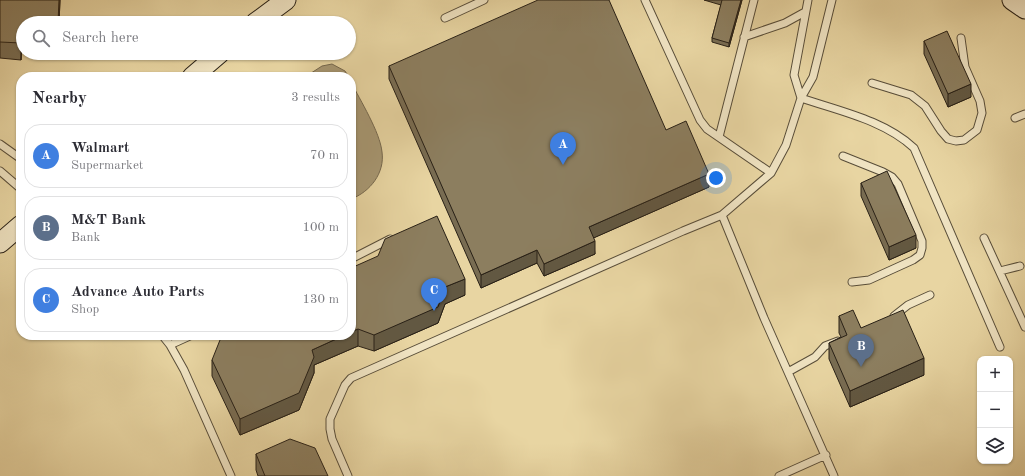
<!DOCTYPE html>
<meta charset="utf-8">
<style>
body{margin:0;font-family:"Old Standard TT",serif;background:#f2f2f3;color:#2b2b33}
.controls{position:absolute;right:12px;bottom:12px;display:grid;overflow:hidden;border-radius:8px;box-shadow:0 1px 3px #0004}
.controls button{width:36px;height:36px;display:grid;place-items:center;padding:0;border:0;border-bottom:1px solid #e1e1e2;background:#fff;color:#2b2b33;font:20px sans-serif}
.you{position:absolute;left:716px;top:178px;width:14px;height:14px;margin:-10px;border:3px solid #fff;border-radius:50%;background:#1a73e8;box-shadow:0 0 0 6px #1a73e833}
.badge{display:grid;place-items:center;width:26px;height:26px;border-radius:50%;background:#8f2418;color:#fff;font-size:13px;font-weight:700}
.pin{position:absolute;translate:-50% -33px;filter:drop-shadow(0 1px 2px #0008)}
.pin::after{content:'';position:absolute;top:21px;width:14px;height:12px;background:inherit;clip-path:polygon(0 0,100% 0,50% 100%)}
.list{margin:0;padding:0;list-style:none}
h2{display:flex;justify-content:space-between;align-items:center;height:52px;margin:0;padding:0 16px;font-size:17px}
h2 small{font-size:13px;font-weight:400;color:#7c7c81}
.list li{display:grid;grid-template-columns:26px 1fr auto;gap:12px;align-items:center;box-sizing:border-box;height:64px;margin:0 8px 8px;padding:0 8px;border:1px solid #e1e1e2;border-radius:16px}
.list b{display:block;font-size:15px;white-space:nowrap}
.list p{margin:0;font-size:13px;white-space:nowrap;color:#7c7c81}
.list em{font-size:13px;font-style:normal;color:#7c7c81}
.icon{flex:none;width:22px;height:22px;fill:none;stroke:currentColor;stroke-width:2;stroke-linecap:round;stroke-linejoin:round}
.map{position:relative;flex:none;width:1025px;height:476px;overflow:hidden}
.search{position:absolute;background:#fff;box-shadow:0 1px 3px #0004;left:16px;top:16px;width:340px;height:44px;display:flex;align-items:center;gap:10px;box-sizing:border-box;padding:0 14px;border-radius:22px;color:#7c7c81;font-size:15px}
.panel{position:absolute;background:#fff;box-shadow:0 1px 3px #0004;left:16px;top:72px;width:340px;height:268px;border-radius:16px}
.map>svg:first-child{display:block}
.water{fill:#a79772;stroke:#74674d}
.lines{fill:none;stroke-linecap:round;stroke-linejoin:round}
.lane-casing{stroke:#584d39;stroke-width:9}
.secondary-casing{stroke:#282016;stroke-width:21}
.lane{stroke:#f0e4c3;stroke-width:7}
.secondary{stroke:#f0e4c3;stroke-width:19}
.wall{fill:#786c52;stroke:#282016}
.shaded-wall{fill:#625842;stroke:#282016}
.building{fill:#8c7e5f;stroke:#282016}
</style>
<div class="map">
<svg width="1025" height="476" viewBox="0 0 1025 476">
<rect width="100%" height="100%" fill="#e8d5a2"/>
<filter id="stains"><feTurbulence type="fractalNoise" baseFrequency=".005" numOctaves="4"/><feColorMatrix values="0 0 0 0 .2 0 0 0 0 .09 0 0 0 0 .02 0 0 0 .5 -.17"/></filter>
<radialGradient id="worn" r=".72"><stop offset=".6" stop-color="#630" stop-opacity="0"/><stop offset="1" stop-color="#630" stop-opacity=".3"/></radialGradient>
<path class="water" d="M332 64 345 71 349 77H305L322 66Z
M351 82C360 100 380 132 382 152 385 173 370 192 351 199Z"/>
<g class="lines">
<defs>
<path id="lane" d="M645 0 700 120 707 129 771 173
M445 18 484 0
M744 37 785 23 805 12
M872 83 911 95 925 106 941 131 948 139 956 141 964 140 977 130 982 113 980 101 965 67 961 38
M801 98C839 111 884 120 914 148L1000 347
M801 98 794 75 808 0
M1015 118 1025 114
M719 137 754 0
M0 144 21 159
M843 156 883 172 892 177 898 184 922 241V248L920 255 913 260 869 280 852 282
M0 171 21 189
M722 215 764 318 834 476
M984 238 1025 327
M351 259 390 239
M1000 271 1020 266
M894 316 908 305 930 295
M162 335 170 345 184 370 231 476
M170 345 192 335
M788 372 815 357 825 346 838 341
M348 476 332 439 330 429V419L345 385 351 378 683 231 722 215 771 173 786 145 801 98 813 77 832 0
M779 476 826 455"/>
<path id="secondary" d="M1012 0 1025 9
M255 23 286 0
M192 77 220 53
M0 243 21 225"/>
</defs>
<use href="#lane" class="lane-casing"/>
<use href="#secondary" class="secondary-casing"/>
<use href="#lane" class="lane"/>
<use href="#secondary" class="secondary"/>
</g>
<path class="wall" d="M0 0H60L59 23H23V42H22L21 60 0 58Z
M704 0H742L729 47 712 42V38L721 5Z
M924 41 971 97 948 107 924 54Z
M389 66 666 130 709 187 593 238 595 254 544 276 537 263 481 288 389 79Z
M861 183 916 248 889 260 861 196Z
M351 268 465 295 445 304 438 323 374 351 358 346 314 365V373L299 410 240 435 212 376V360Z
M839 316 861 328 924 375 850 407 829 359V343L841 337 839 333Z
M256 454 328 476H258L256 470Z"/>
<path class="shaded-wall" d="M59 0H60L59 23H58Z
M741 0H742L729 47V43Z
M22 26V42L21 60V43Z
M971 84V97L948 107V94Z
M709 174V187L589 240V227Z
M916 235V248L889 260V247Z
M595 241V254L544 276V264Z
M537 250V263L481 288V275Z
M465 279V295L445 304 438 323 374 351V335L445 287Z
M358 329V346L314 365V373L299 410 240 435V419L312 350 345 335H351V332Z
M924 358V375L850 407V391Z"/>
<path class="building" d="M0 0H59L58 23H23V26H22L21 43 0 42Z
M538 0H609L666 130 686 121 709 174 589 227 595 241 544 264 537 250 481 275 389 66Z
M722 0H741L729 43 712 38Z
M947 31 971 84 948 94 924 41Z
M887 171 916 235 889 247 861 183Z
M437 216 465 279 445 287 438 307 374 335 358 329 351 332V268L378 256 385 239Z
M853 310 861 328 903 310 924 358 850 391 829 343 847 335 839 316Z
M222 335H345L312 350 314 357 299 393 240 419 212 360Z
M290 439 315 448 328 476H265L256 454Z"/>
<rect width="100%" height="100%" filter="url(#stains)"/>
<rect width="100%" height="100%" fill="url(#worn)"/>
</svg>
<div class="controls">
<button>+</button>
<button>−</button>
<button><svg class="icon" aria-label="layers" viewBox="0 0 24 24"><path d="M12 4l9 5-9 5-9-5zM3 14l9 5 9-5"/></svg></button>
</div>
<div class="you"></div>
<div class="pin badge" style="left:563px;top:165px;background:#3f7fe0">A</div>
<div class="pin badge" style="left:861px;top:367px;background:#5c6f8a">B</div>
<div class="pin badge" style="left:434px;top:311px;background:#3f7fe0">C</div>
<div class="search"><svg class="icon" aria-label="search" viewBox="0 0 24 24"><circle cx="10" cy="10" r="6"/><path d="M15 15l6 6"/></svg>Search here</div>
<section class="panel">
<h2>Nearby<small>3 results</small></h2>
<ul class="list">
<li><span class="badge" style="background:#3f7fe0">A</span><div><b>Walmart</b><p>Supermarket</p></div><em>70 m</em></li>
<li><span class="badge" style="background:#5c6f8a">B</span><div><b>M&amp;T Bank</b><p>Bank</p></div><em>100 m</em></li>
<li><span class="badge" style="background:#3f7fe0">C</span><div><b>Advance Auto Parts</b><p>Shop</p></div><em>130 m</em></li>
</ul>
</section>
</div>
